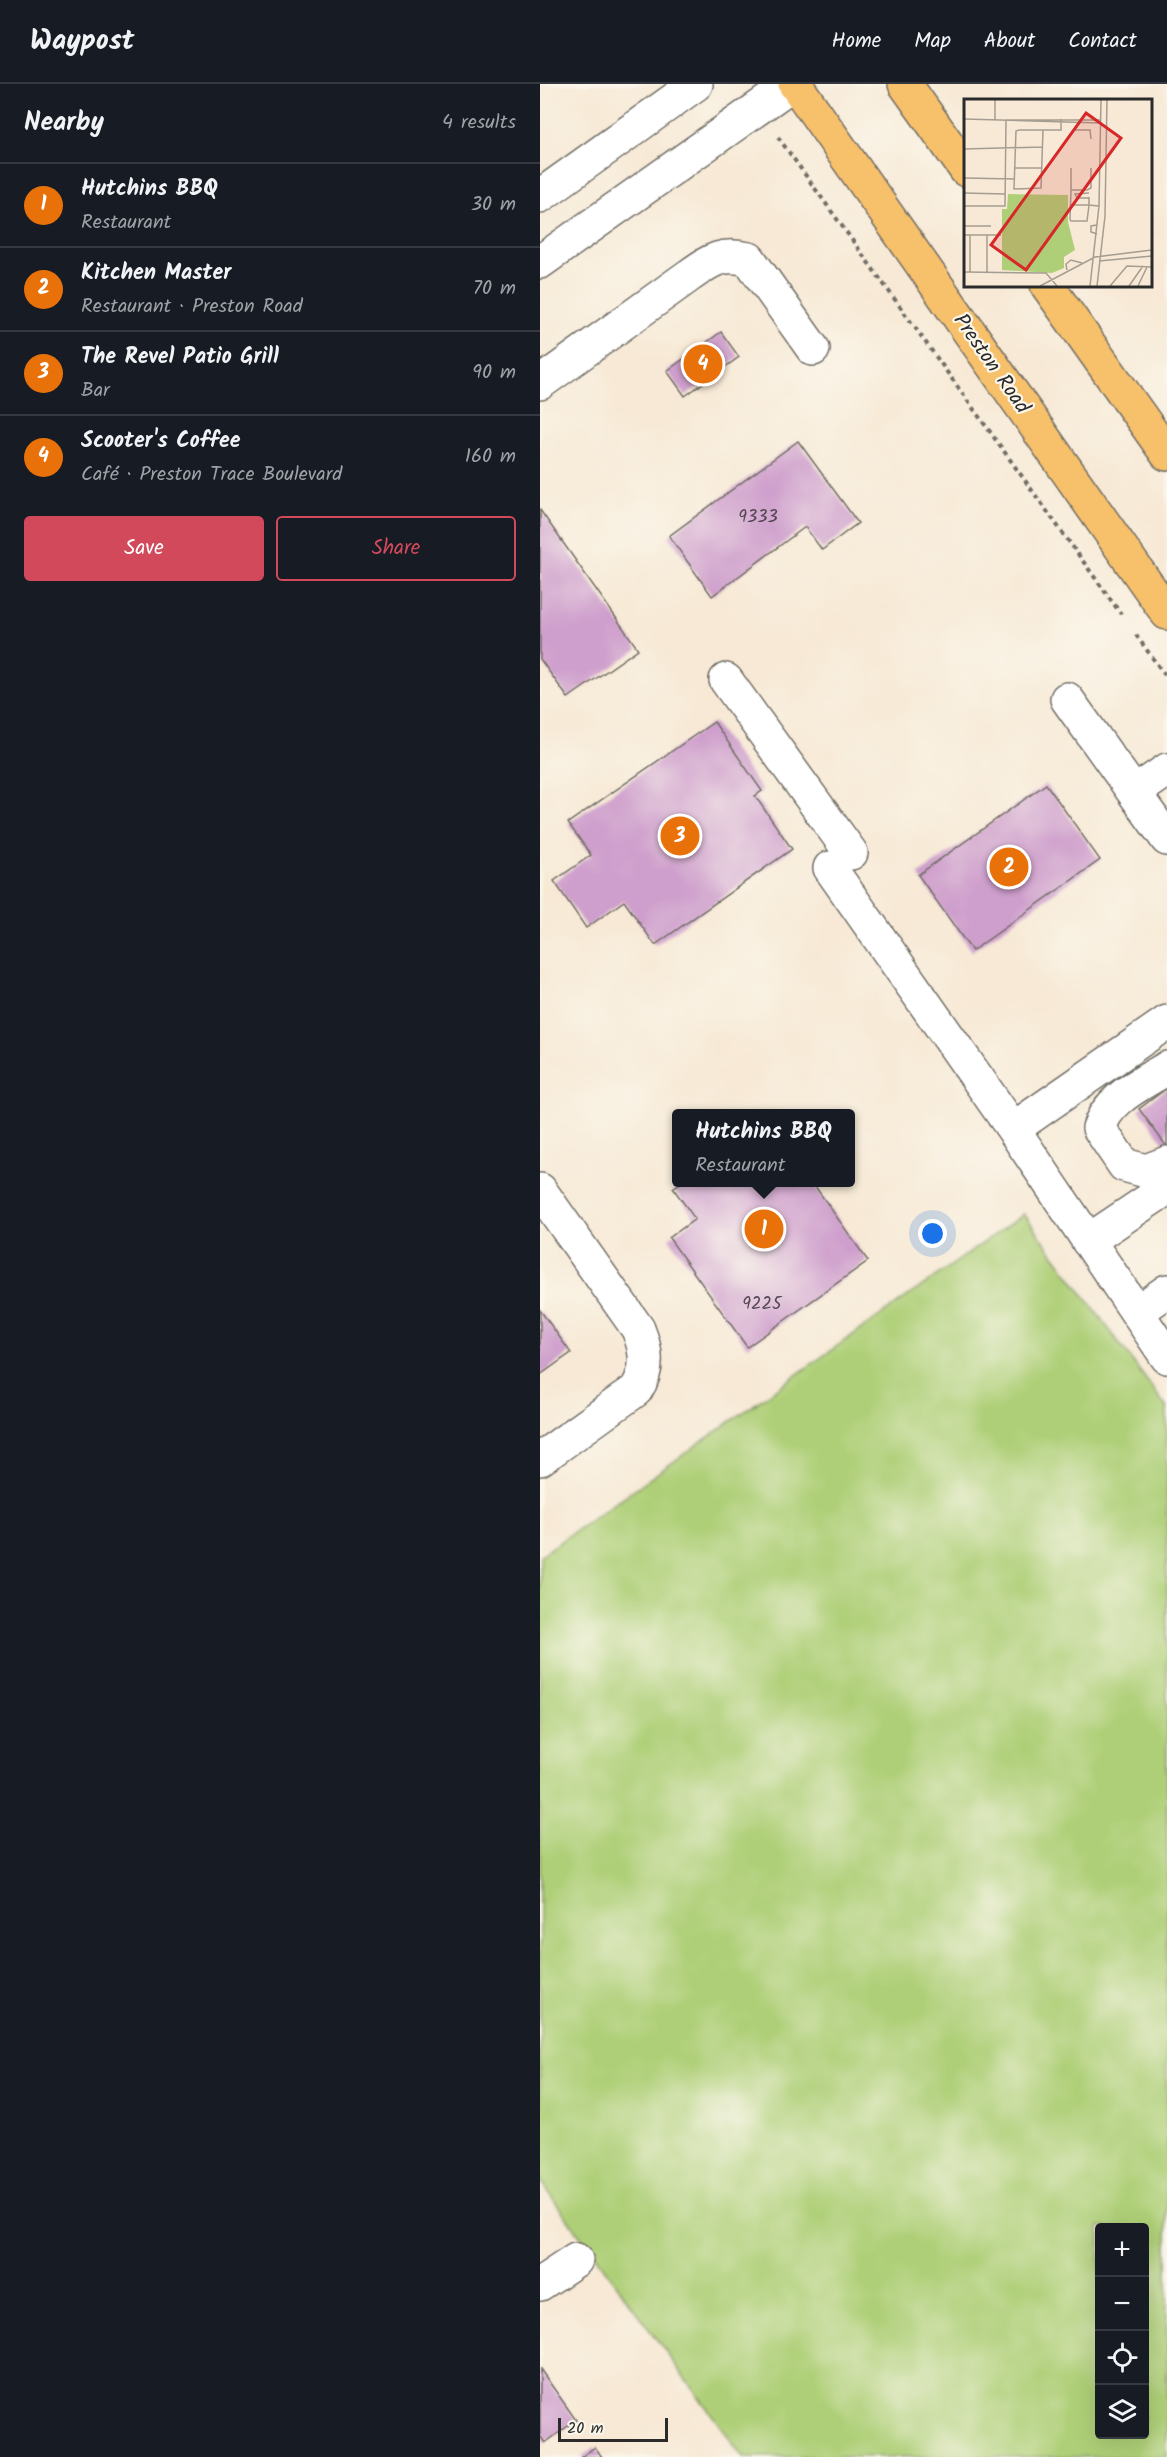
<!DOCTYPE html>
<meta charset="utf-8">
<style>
body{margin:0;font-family:Kalam,sans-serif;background:#20242c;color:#f1f3f6}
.controls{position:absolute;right:18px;bottom:18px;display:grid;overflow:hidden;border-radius:6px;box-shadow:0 6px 24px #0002}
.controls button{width:54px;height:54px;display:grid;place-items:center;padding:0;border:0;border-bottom:2px solid #363941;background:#171b24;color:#f1f3f6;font:30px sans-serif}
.scale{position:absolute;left:18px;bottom:15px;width:110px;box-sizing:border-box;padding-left:6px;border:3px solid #2b2b2b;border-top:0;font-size:16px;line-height:21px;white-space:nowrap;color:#2b2b2b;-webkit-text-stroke:4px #fbf7ec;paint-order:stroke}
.you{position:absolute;left:393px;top:1150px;width:21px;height:21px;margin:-15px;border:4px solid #fff;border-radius:50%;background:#1a73e8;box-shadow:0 0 0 9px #1a73e833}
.badge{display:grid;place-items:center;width:39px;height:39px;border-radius:50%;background:#d1495b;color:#fff;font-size:20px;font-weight:700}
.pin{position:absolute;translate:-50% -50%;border:3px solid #fff;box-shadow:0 2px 6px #0006}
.popup{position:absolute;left:132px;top:1025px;width:183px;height:78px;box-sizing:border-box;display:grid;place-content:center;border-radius:6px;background:#171b24;filter:drop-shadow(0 2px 4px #0005);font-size:20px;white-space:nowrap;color:#9ea1a6}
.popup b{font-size:22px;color:#f1f3f6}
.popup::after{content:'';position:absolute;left:50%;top:100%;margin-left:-12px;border:12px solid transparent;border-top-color:#171b24}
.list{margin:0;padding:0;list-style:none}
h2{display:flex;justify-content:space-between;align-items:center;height:78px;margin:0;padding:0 24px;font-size:26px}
h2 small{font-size:20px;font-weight:400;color:#9ea1a6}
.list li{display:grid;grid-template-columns:39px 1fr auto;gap:18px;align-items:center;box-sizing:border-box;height:84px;padding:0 24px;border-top:2px solid #363941}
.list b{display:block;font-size:22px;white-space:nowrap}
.list p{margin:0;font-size:20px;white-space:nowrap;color:#9ea1a6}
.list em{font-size:20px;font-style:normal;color:#9ea1a6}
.actions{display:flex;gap:12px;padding:18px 24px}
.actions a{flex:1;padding:14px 0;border:2px solid #d1495b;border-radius:6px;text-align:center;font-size:21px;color:#d1495b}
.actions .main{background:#d1495b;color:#fff}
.icon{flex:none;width:33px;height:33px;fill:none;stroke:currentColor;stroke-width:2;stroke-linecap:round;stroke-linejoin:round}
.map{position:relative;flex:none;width:627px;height:2373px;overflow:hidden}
header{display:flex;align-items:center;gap:36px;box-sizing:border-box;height:84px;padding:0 30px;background:#171b24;border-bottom:2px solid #363941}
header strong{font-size:28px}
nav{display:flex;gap:33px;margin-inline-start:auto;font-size:21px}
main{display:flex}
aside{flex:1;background:#171b24}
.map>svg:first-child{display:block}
.green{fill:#aecf77;stroke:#6c7d51;stroke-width:1.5;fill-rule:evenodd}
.building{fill:#ce9ecc}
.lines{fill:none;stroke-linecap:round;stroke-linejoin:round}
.minor-casing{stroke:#726e66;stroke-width:36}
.major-casing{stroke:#726e66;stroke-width:36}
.path{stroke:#726e66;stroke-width:4;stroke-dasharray:4.5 4.5;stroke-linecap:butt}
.minor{stroke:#fff;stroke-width:33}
.major{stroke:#f7c06b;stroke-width:33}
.labels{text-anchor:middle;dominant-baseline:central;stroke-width:4.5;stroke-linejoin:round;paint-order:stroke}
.number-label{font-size:18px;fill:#544853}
.street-label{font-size:21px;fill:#2b2b2b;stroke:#fbf7ec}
.inset-road{fill:none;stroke:#a59d91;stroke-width:1.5}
.view{fill:#d62828;fill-opacity:0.15;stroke:#d62828;stroke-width:3}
.inset-edge{fill:none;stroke:#2b2b2b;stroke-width:3}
</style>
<header>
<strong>Waypost</strong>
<nav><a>Home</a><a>Map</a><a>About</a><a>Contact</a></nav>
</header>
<main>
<aside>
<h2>Nearby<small>4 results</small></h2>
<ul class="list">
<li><span class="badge" style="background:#e8710a">1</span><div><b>Hutchins BBQ</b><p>Restaurant</p></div><em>30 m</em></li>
<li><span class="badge" style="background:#e8710a">2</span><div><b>Kitchen Master</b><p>Restaurant · Preston Road</p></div><em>70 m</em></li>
<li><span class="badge" style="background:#e8710a">3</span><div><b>The Revel Patio Grill</b><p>Bar</p></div><em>90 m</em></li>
<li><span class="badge" style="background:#e8710a">4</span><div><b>Scooter's Coffee</b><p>Café · Preston Trace Boulevard</p></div><em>160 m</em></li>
</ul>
<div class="actions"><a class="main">Save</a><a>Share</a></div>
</aside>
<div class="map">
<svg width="627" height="2373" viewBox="0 0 627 2373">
<rect width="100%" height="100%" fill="#fbf7ec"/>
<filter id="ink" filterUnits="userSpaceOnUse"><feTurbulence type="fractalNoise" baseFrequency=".0167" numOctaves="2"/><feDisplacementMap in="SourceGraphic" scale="12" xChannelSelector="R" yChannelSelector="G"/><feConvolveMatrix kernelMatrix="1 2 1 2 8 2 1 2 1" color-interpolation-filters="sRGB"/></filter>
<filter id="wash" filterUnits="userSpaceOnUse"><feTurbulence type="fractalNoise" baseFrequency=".008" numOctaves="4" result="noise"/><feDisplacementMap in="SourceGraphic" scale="24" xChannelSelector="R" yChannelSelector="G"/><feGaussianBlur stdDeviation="1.35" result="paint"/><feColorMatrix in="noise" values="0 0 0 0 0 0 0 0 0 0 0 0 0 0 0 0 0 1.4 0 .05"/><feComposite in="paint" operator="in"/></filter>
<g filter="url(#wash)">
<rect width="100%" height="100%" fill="#f7e9d5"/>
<path class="green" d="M484 1130 627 1324V2373H203L0 2097V1472ZM560 2144H604V2350H560Z"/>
<g id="blocks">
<path class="building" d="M181 248 199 273 145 312 127 287Z
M258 357 318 439 282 466 265 443 172 512 129 452Z
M0 426 98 565 28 614 0 575Z
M174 638 222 707 215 712 252 765 115 861 84 817 46 844 14 797 51 771 28 739Z
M506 700 560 776 432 867 378 791Z
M627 1004V1063L599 1025Z
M142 1098H272L328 1177 207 1263 129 1154 155 1135 133 1104Z
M0 1226 31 1269 0 1291Z
M0 2285 36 2336 5 2359 0 2352Z
M55 2363 62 2373H41Z"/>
</g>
</g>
<g filter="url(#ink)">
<use href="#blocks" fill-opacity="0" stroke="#726e66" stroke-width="1.5"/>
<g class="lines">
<defs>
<path id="minor" d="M0 112 156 0
M0 178 252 0
M0 299 150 191C173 175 181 169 209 175L273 265
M186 596 311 769
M527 615 627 755
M595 708 627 686
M290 784 473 1045 627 938
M627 984C602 1000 568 1014 559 1044L584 1081 606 1087 627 1079
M473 1045 627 1273
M0 1106 98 1245C107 1267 109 1286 96 1306L0 1375
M548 1157 627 1104
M597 1228 627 1207
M0 2200 36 2176"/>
<path id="major" d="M255 0 627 529
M365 0 426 86
M507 201 627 370"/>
</defs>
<use href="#minor" class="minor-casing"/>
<use href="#major" class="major-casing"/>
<path class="path" d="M238 53 581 530
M596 551 627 594"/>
<use href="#minor" class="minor"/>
<use href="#major" class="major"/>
</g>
</g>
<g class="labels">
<g class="number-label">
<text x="218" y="433">9333</text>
<text x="222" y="1220">9225</text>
</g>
<g class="street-label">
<text transform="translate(451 280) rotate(55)">Preston Road</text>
</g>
</g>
<g transform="translate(424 15)">
<rect width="188" height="188" fill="#f7e9d5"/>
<path d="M44 95 104 96V123L111 151 100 158V169L88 174 38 171V110H43Z" fill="#aecf77"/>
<path class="inset-road" d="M0 20 136 24M31 21V0M43 21H137M79 31 77 89 50 90 52 32 55 31H97V20M109 31H126L127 40M0 50 78 48M51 69H78M107 69V91H123L127 89V69M0 79 51 80M0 94 41 95M125 98V106L135 107M125 99H113L111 95 125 94M106 106H125L123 122H107L106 120 107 91M0 107H41L42 21M0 127H27M133 135 127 133V127L133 126M0 136H37M6 136V173M23 136V173M135 162 188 157M103 171 102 165 107 161 118 164M0 173 82 174 93 187M76 187 131 158 188 151M126 187 135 107 137 0M133 187 141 117 143 0M146 187 163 167 188 168M165 187 179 167M174 187 183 168"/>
<path class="view" d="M122 14 157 39 62 171 27 146Z"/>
<rect width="188" height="188" class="inset-edge"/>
</g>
</svg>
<div class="controls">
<button>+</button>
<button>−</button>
<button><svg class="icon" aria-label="locate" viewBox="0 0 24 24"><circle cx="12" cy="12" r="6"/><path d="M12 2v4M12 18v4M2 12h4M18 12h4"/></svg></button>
<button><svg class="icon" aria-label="layers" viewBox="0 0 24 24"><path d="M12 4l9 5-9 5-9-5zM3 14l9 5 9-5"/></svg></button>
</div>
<div class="scale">20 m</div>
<div class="you"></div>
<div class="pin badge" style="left:224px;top:1145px;background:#e8710a">1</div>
<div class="popup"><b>Hutchins BBQ</b>Restaurant</div>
<div class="pin badge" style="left:469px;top:783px;background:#e8710a">2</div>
<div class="pin badge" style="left:140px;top:752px;background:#e8710a">3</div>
<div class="pin badge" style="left:163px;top:280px;background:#e8710a">4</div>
</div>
</main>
